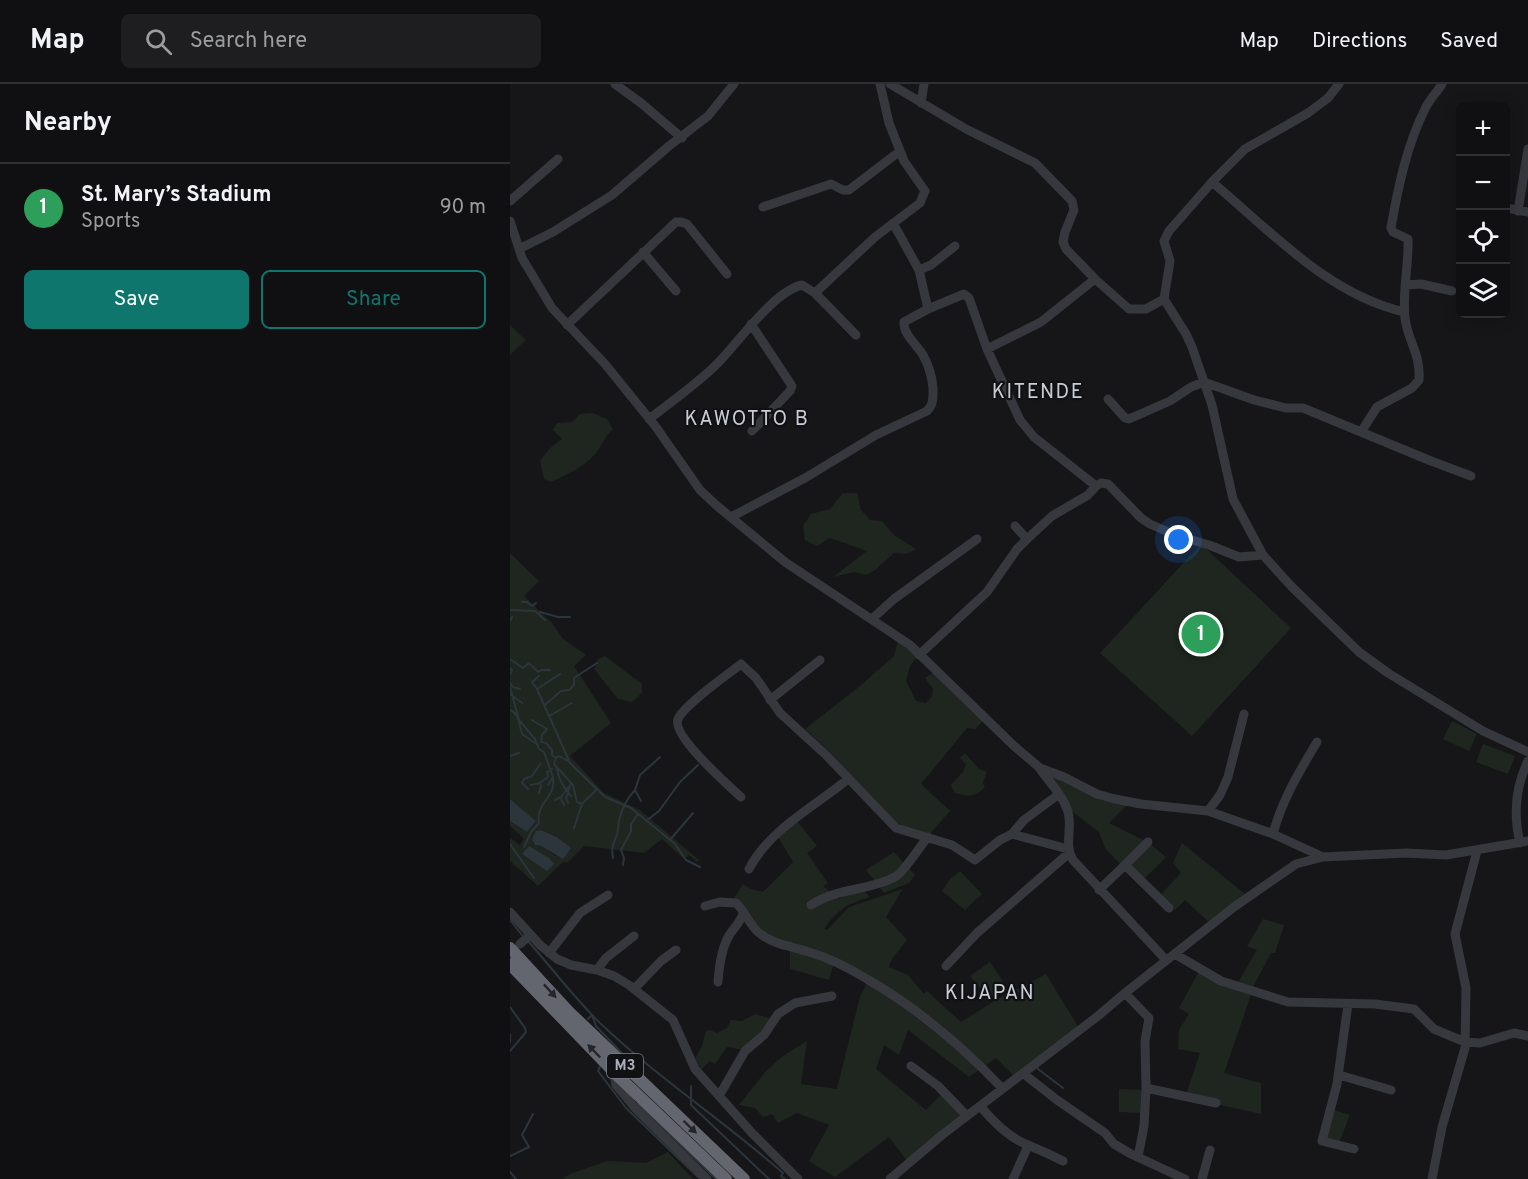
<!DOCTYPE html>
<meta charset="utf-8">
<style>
body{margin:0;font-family:Overpass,sans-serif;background:#1e1e20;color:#f1f3f6}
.controls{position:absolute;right:18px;top:18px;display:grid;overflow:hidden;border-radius:9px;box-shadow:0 3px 15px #0003}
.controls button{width:54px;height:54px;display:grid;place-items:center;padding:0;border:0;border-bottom:2px solid #303032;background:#101012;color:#f1f3f6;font:30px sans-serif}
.you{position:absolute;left:669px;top:456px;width:21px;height:21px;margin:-15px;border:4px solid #fff;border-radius:50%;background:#1a73e8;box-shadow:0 0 0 9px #1a73e833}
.badge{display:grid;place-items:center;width:39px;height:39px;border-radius:50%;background:#0f766e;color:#fff;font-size:20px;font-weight:700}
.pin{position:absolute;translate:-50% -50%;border:3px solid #fff;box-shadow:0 2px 6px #0006}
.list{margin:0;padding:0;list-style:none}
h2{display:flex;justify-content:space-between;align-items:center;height:78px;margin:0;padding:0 24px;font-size:26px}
h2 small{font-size:20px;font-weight:400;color:#9c9d9f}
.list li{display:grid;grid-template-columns:39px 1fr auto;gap:18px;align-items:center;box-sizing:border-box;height:90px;padding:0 24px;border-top:2px solid #303032}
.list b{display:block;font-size:22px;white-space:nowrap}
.list p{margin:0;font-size:20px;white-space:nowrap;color:#9c9d9f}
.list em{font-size:20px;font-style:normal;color:#9c9d9f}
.actions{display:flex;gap:12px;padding:18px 24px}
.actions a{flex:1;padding:14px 0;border:2px solid #0f766e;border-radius:9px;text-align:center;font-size:21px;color:#0f766e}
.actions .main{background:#0f766e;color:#fff}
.icon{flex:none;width:33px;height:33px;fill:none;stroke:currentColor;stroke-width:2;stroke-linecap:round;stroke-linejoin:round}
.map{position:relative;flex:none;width:1018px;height:1095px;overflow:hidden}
header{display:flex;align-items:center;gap:36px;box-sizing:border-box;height:84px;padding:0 30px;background:#101012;border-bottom:2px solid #303032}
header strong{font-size:28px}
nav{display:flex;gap:33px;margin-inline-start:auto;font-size:21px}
.search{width:420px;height:54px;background:#1e1e20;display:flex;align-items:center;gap:15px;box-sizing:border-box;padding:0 21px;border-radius:9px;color:#9c9d9f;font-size:22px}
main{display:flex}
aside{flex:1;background:#101012}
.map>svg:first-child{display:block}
.green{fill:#1e261f;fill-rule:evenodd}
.water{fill:#2c353c}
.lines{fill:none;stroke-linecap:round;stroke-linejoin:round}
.stream{stroke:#2c353c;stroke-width:2}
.minor{stroke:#37383d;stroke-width:9}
.highway{stroke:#63666e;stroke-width:12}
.oneway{fill:#26262a}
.labels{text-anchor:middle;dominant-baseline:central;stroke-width:4.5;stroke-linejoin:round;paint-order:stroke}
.shield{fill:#111113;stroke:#7b7e86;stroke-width:1.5}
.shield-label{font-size:15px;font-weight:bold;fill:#a8adb8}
.quarter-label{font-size:20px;letter-spacing:1.5px;fill:#c9ccd4;stroke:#111113}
</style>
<header>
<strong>Map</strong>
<div class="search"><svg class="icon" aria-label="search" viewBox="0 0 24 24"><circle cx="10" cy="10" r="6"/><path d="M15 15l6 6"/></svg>Search here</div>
<nav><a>Map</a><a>Directions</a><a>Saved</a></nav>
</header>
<main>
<aside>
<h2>Nearby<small></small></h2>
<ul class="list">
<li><span class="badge" style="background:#2e9e5b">1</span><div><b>St. Mary’s Stadium</b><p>Sports</p></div><em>90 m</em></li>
</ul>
<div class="actions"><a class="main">Save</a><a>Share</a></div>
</aside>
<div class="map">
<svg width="1018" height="1095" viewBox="0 0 1018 1095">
<rect width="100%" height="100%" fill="#161618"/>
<path class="green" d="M0 241 16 256 0 271Z
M83 329 97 335 103 345C95 352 92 361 86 369 74 383 58 390 41 398L34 395 30 377 40 364 52 355 43 346 47 339 62 338 70 330Z
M333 409H347L351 426 360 436 372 437 385 452 406 465 396 470 384 469 365 486 356 491 344 488 323 493 357 467 320 454 307 462 295 456 293 442 301 430 320 425Z
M691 460 781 544 682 652 590 569Z
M0 469 29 497 14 512 42 539 53 555 76 571 64 582 101 639 60 672 94 709 130 726 189 776 187 778 179 771 174 775 152 755 134 769 74 762 57 779 54 777 28 802 0 777V754L10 761 14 755 0 742V737L17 748 26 737 0 715ZM31 746 48 753 60 764 46 772 29 761Z
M389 553 408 571 400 582 396 597 406 617 416 619 422 612 423 605 415 594 425 587 473 637 465 645 457 644 411 700 440 727 419 751 388 742 319 667 295 645 350 602 384 572Z
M95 572 132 600V609L122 618 108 615 84 585 88 575Z
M942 637 967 650 959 667 933 655Z
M973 660 1005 672 998 690 966 678Z
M455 669 468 684 477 688 473 699 475 703C465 713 459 713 445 709L441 701 453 688 456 680 450 674Z
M536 686 618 720 599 739 637 758 612 782 595 764 589 748 563 728Z
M287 737 307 762 297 769 318 799 313 802 329 815 349 802 360 813C337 820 328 825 314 845L317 846 339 823 393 805 376 833 397 856 382 875 379 883 398 891 414 910 417 907 451 938 486 916 536 890 569 944 504 992 486 974 459 993 398 946 389 971 374 961 366 985 416 1026 433 1008 454 1030 397 1077 379 1053 325 1093 299 1077 319 1041 287 1029 268 1039 262 1030 253 1033 245 1024 229 1021 256 987 273 972 297 957 291 1000 327 1005 350 913 358 897 324 878 319 896C305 893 294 888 280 885V866L269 861 233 837 223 816 233 800 241 805 253 808 283 778 267 751Z
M639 759 656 773 633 796 617 782Z
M672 759 735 810 700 839 675 816 665 826 650 811 671 789 663 779Z
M384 768 405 791 399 799 374 809 356 786Z
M450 787 472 810 455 826 432 807 440 795Z
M753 835 774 841 765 869H761L742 905 727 900 747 866 737 862Z
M480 878 498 905 480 915 460 892Z
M689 887 741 911 714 989 751 999V1030L675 1013 690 969 668 965 669 946 679 930 669 924Z
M245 930 262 935 253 949 234 966 217 963 205 980 200 977 191 986 185 974 192 962 196 947 200 946 207 949 217 944 221 936 232 937Z
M609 1005 634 1006V1029L609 1028Z
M823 1026 840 1031 829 1059 814 1055Z
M158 1068 183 1095H53L60 1090 97 1077 136 1079Z"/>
<path class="water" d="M0 715 26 737 17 748 0 737Z
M31 746 47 753 61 764 53 775 29 761H25L22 755 26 747Z
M19 762 39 774 44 780 37 787 12 770Z"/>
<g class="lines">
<path class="stream" d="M12 518H17L22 522 26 519
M1 526 25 527 35 536
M29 530 30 528 48 533H60
M0 537 2 533
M0 575 13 584 19 579 28 588 31 586H40
M0 584 2 586 0 590
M29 592 22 598 27 605 50 590
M0 599 3 603 10 605
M0 603 9 636 25 655 29 665 34 668 43 693 38 701
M27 605 60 679 95 713 121 724 165 760 176 776 190 783
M0 610 12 619
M35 621 51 607 59 606 64 601V594L87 579
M0 626C10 630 9 641 12 650L28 661
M39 632 62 619
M22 636 37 645 32 651 31 658 36 659 42 666V671L46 674 44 680 63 701 67 718 72 720
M0 672 9 669
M46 674 49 672 58 677
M47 683C47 692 54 705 61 712
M21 701 30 699 38 693 37 688 42 685
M18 705 12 699 14 695 22 692 31 679
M29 709 31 702 30 699
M50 713 54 721
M45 716 51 713 61 700
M131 717 125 706 130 691 150 673
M58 719 56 714 60 703
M136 737 149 727 170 698 188 681
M64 744 72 720 86 706
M160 756 183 729
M0 760 24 794
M14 763 21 748 29 739C25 720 46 713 43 695
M103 774C100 757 107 758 108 745 109 730 114 718 125 706
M113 781 114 774 111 766 121 747V740L128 730
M0 836 12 851
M18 857C42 884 65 915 91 940 148 994 214 1037 273 1089L271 1092 275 1095
M0 923 15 944 16 948 0 967
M78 935 82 931 86 942 127 985
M0 950V958
M91 980 88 987 116 1024 190 1095
M527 981 528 985 553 1004
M181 1002V1021L259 1095
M128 1020 206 1095
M0 1072 19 1063 12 1051 23 1030
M0 1088 6 1095"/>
<path class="minor" d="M105 0 131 19 172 54
M380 0 456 45 525 79 562 117 564 126 555 148 553 158 556 165 585 195 619 225H636L654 215 676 250 682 263 702 321 723 415 753 471 781 502 849 568 878 589 973 647 1018 668
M411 19 414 0
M702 98C761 147 817 210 894 228
M0 117 48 75
M253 123 321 100 333 106H339L390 67
M996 124 1018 128
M1008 127 1018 65
M0 137 12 174 42 224 95 280 146 343 190 406 206 421 275 478 400 561 503 661 530 684 554 693 587 710 605 715 631 720 698 727 763 750 813 773
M383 139 409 186 418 225
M9 165 43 148 102 111 159 62 198 32 224 0
M133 168 166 207
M409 186 421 181 445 162
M896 201 911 200 942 207
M305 209 346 251
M654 215 660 177 654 157 659 147 702 98 735 65 798 29 818 14 829 0
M241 240 282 302 280 307 242 347
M57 241 166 138H171L177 140 217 190
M477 265 531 238 585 195
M598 315 615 334 619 335 660 317 681 303 694 298 744 316 776 324H793L921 377 961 392
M139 335C161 318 184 302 205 282 227 261 262 208 292 201L305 209 365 153 410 119 415 107 394 77 379 39 370 0
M851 348 867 323 902 304 909 296C911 270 898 258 895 234 892 208 899 181 898 155L883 148 881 144C888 103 897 60 916 23 920 15 927 8 932 0
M221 433 295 394 366 351 417 327C424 320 423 313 423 304 422 292 419 282 413 271 407 261 393 250 394 238L418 225 454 210 459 214 477 265 510 336 524 353 586 402 591 399 598 400 631 434 640 440 665 451 699 461 729 473 753 471
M505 442 517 455
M363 534 384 515 467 455
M409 571 477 508 507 465 517 455 542 432 578 411 586 402
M260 616 310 576
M530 685C539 698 552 710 557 725 564 742 553 759 563 776L656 876
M231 713C219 702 161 651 168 635 174 621 217 591 231 580L246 594 270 629 316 671 386 744 442 761 465 776 490 756 502 750 558 765
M698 727 710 711 718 693 734 630
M502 750 514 736 549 710
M763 750C772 716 789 688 807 658
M1010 759C1003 730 1005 704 1018 677
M615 781 638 758
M239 785C260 745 304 723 338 695
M589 806 615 781 659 824
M301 821C329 803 359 807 385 793 394 788 410 762 418 753
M195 822 210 818 226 819C235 827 239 840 248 848 263 861 282 862 299 868 319 874 339 884 357 895 407 924 452 962 492 1004
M0 828 30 861 47 875 61 881 87 886 104 892 119 901 163 936 185 985 242 1049 288 1095
M10 860 20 851
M39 869 70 829 98 811
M665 870 711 897 778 918 865 920 904 925 924 945 955 958 970 959 1004 949 1018 952
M436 882 467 849 559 769
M87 886 96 874 124 852
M208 898C209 883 211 864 220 850 225 843 230 838 233 830
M124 905 151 877 166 866
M615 909 639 934 635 957 636 1004 634 1042 628 1073
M838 920 827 1000 812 1057 844 1065
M401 982 428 1002 457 1032
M104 987 106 1001 125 1024 197 1095
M514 990 547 1016 595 1049 604 1060 621 1070 675 1095
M829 991 881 1006
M636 1004 706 1019
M209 1012 235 967 254 951 268 930 285 919 322 912
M470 1022C483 1037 499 1054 518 1061 530 1066 541 1071 553 1077
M380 1095 432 1051 588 932 615 909 724 823 786 780 813 773 896 769 936 771 1018 757
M503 1095 518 1062
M692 1095 700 1066
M922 1095 932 1043 955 964 956 904 945 850 967 767"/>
<path class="highway" d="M0 864 59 928 234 1095
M0 880 110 994 216 1095"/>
</g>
<defs><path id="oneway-solid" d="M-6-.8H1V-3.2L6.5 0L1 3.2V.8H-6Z" transform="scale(1.5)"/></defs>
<g class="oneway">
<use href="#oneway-solid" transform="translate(40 907) rotate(47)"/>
<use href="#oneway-solid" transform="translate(84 967) rotate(-134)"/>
<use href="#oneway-solid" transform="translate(180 1043) rotate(44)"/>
</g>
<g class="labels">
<rect class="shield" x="97" y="970" width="36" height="24" rx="4.5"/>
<g class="shield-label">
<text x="115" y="982">M3</text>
</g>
<g class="quarter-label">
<text x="528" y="309">KITENDE</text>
<text x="237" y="336">KAWOTTO B</text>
<text x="480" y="910">KIJAPAN</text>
</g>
</g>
</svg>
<div class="controls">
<button>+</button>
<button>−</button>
<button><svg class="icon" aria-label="locate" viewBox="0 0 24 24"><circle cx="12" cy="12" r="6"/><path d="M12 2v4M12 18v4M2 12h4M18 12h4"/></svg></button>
<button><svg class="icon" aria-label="layers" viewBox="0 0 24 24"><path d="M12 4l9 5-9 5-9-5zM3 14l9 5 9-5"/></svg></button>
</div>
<div class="you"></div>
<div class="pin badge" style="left:691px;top:550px;background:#2e9e5b">1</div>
</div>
</main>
